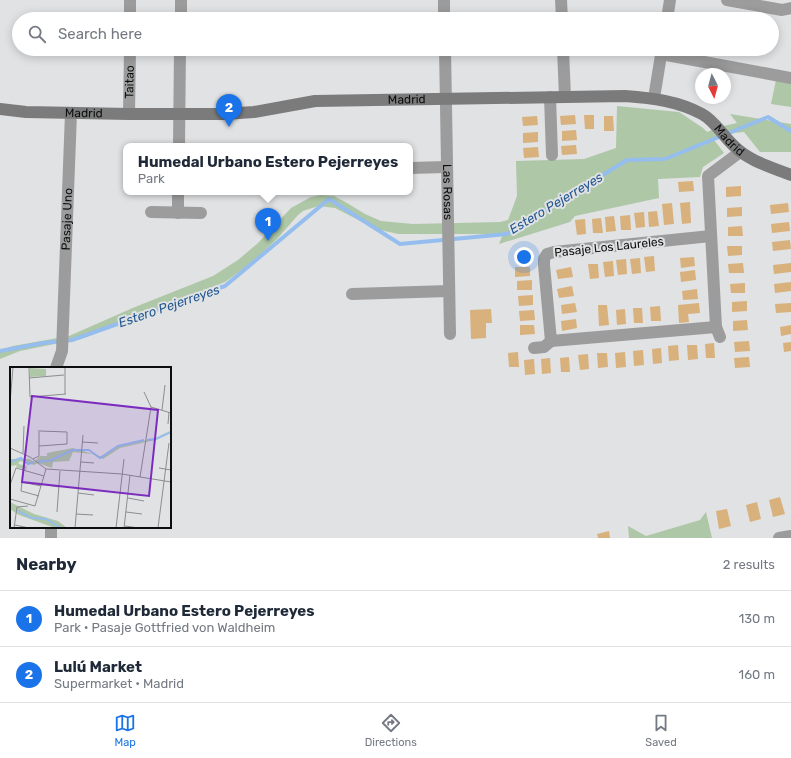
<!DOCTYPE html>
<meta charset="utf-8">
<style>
body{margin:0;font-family:Rubik,sans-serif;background:#f2f2f3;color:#1f2937}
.compass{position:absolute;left:695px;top:68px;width:36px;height:36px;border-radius:50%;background:#fff;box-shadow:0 2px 10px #0003;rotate:174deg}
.you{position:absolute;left:524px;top:257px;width:14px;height:14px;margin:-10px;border:3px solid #fff;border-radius:50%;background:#1a73e8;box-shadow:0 0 0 6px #1a73e833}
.badge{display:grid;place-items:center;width:26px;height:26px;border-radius:50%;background:#1a73e8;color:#fff;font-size:13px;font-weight:700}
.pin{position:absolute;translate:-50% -33px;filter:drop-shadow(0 1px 2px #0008)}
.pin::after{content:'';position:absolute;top:21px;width:14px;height:12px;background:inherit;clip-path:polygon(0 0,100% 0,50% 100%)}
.popup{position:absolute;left:123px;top:143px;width:290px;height:52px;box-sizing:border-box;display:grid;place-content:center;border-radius:8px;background:#fff;filter:drop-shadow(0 1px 3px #0005);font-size:13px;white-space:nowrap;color:#747a83}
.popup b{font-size:15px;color:#1f2937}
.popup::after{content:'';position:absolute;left:50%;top:100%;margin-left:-8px;border:8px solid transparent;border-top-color:#fff}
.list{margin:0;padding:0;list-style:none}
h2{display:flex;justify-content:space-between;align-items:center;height:52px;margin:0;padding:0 16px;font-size:17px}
h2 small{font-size:13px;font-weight:400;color:#747a83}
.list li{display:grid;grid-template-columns:26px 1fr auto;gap:12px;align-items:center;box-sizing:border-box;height:56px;padding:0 16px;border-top:1px solid #e0e1e3}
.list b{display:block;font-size:15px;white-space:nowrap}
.list p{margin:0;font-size:13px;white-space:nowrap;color:#747a83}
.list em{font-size:13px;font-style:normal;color:#747a83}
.icon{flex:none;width:22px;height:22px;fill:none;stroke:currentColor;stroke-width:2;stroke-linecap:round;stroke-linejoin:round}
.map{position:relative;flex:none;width:791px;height:538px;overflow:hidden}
.search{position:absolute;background:#fff;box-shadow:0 2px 10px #0003;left:12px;right:12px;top:12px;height:44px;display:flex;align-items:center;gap:10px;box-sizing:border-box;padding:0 14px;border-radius:22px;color:#747a83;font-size:15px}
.sheet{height:164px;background:#fff}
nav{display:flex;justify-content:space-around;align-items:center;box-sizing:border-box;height:56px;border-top:1px solid #e0e1e3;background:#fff;font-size:11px;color:#747a83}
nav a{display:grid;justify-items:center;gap:2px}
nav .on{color:#1a73e8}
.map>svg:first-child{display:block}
.green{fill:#aec7a6}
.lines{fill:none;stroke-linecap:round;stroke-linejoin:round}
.stream{stroke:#95bded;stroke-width:4}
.building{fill:#d8b17d}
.street{stroke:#9d9c9d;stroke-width:12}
.secondary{stroke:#7b7b7c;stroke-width:12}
.labels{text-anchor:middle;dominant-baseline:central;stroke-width:4;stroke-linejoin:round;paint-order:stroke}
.street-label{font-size:12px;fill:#0c0d0d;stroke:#e0e2e4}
.water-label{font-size:13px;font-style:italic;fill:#225792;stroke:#e0e2e4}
.inset-river{fill:none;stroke:#95bded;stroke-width:2}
.inset-road{fill:none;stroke:#8b8d8e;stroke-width:1}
.view{fill:#7b2cbf;fill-opacity:0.15;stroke:#7b2cbf;stroke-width:2}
.inset-edge{fill:none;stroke:#0c0d0d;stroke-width:2}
</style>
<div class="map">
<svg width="791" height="538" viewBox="0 0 791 538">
<rect width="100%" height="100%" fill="#e0e2e4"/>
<path class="green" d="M776 80 791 83V107L771 104Z
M617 106 679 112 703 128 707 132 719 127 737 123 730 114 791 124V152H760L744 132 734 133 714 140 724 153 703 167 700 177 658 179 659 198 575 216 570 222 499 244 503 234H398L376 229 335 208 319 206 309 209 303 211 298 215 277 239 250 264 225 282 84 338 20 351 0 359V350L13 346 69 336 135 307 213 276 238 260 258 243 291 208 311 197 321 195 334 196 347 203 365 214 381 221 413 224 500 222 508 220 517 196 516 161 584 159 616 148Z
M706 512 712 538H629L628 526 646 536 700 520Z"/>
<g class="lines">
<path class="stream" d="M0 351 43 343 72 340 225 286 329 199 400 244 507 234 627 160 665 159 768 117 791 131"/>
</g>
<path class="building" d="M575 115 576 124 561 125 560 116Z
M584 115H594V129H585Z
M537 116 538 125 523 126 522 117Z
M604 116H613L614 131H604Z
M576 130 577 140 562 141V131Z
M538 132V142L523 143V133Z
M576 145 577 154 562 155 561 146Z
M538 147 539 157 524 158 523 148Z
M693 181 694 191 679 192 678 182Z
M741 186V196L726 197V187Z
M690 202 691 223 682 224 680 203Z
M672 203 674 224 664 225 662 204Z
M788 203 789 212 771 214 770 205Z
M742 207V216L727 217V208Z
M657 211 659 226 649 227 648 212Z
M644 212 645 227 636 228 634 213Z
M630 215 631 230H621L620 216Z
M614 216 616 231 606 232 605 217Z
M601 218 603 233H593L592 219Z
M585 219 586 234 577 235 575 220Z
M789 222 790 231 772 233 771 224Z
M742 226 743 236H728V227Z
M790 240 791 249 773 251 772 242Z
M727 246H742V255L728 256Z
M654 256 655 271 646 272 644 257Z
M694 257 695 266 681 268 680 258Z
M640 258 641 273 632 274 630 259Z
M626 259 627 274 618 275 616 260Z
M613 261 614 276 605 277 603 262Z
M743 263 744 273H729L728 264Z
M791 263V272L774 274 773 265Z
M588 264H598L599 278 590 279Z
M515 267H530V276L515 277Z
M571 267 573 277 558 279 556 270Z
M695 270 696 280 681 282 680 272Z
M532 280V290H517V281Z
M791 282V291L775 293 774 284Z
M745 283V293H731L730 284Z
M572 286 574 296 559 298 557 289Z
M697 289 698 299 683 300 682 291Z
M533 295V305L519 306 518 296Z
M747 301V311L732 312V302Z
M575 303 577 312 562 314 561 305Z
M699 303 700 313 688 314 689 322 679 323 678 305Z
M791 303V312L776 313 775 304Z
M598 305H607L609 325 599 326Z
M660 306 661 321H651L650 307Z
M633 308H642L643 323H634Z
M491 309 492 323H486V338L471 339 470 310Z
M625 309 626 324 617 325 616 310Z
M534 310 535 320 520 321 519 311Z
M576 319 577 328 562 331 561 321Z
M747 320 748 330 733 331V321Z
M520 325H534L535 334 520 335Z
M791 325V334L781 336 780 327Z
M749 341 750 351 735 352 734 342Z
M791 342V351L784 352 783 343Z
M714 343 715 358H706L705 344Z
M678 345 679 360 669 361 668 346Z
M687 345H697L698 359 688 360Z
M661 348 662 363 653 364 652 349Z
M643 350 644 365 634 366 633 351Z
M518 352 519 367H509L508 353Z
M625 352 626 367 616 368 615 353Z
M597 353H607L608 367 598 368Z
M588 354 589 369 580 370 578 355Z
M569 357 570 372H561L560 358Z
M749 357 750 367 735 368 734 358Z
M550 358 551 373 542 374 541 359Z
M534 359 535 374 525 375 524 360Z
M780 497 785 514 773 517 769 500Z
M757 502 761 519 750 522 746 505Z
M727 509 731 526 719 529 716 511Z
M609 531 610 538H598L597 534Z"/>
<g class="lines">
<g class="street">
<path d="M444 0V19"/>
<path d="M561 0 562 19"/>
<path d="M727 0 782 10 791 8"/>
<path d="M130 19V0"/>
<path d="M181 19V0"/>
<path d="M667 19 670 0"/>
<path id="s1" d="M445 49 450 334"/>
<path d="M563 49 565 97"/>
<path d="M661 54 791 78"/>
<path d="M550 97 552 155"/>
<path d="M654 98 662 49"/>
<path id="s2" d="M129 114 130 49"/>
<path d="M179 146 180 49"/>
<path d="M410 168 446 167"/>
<path d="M151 212 201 213"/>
<path d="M178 213V192"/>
<path d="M711 236 554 252 547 254 544 259V265L551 341 716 327"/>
<path d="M352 294 449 291"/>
<path d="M720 337 716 327 708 176 740 152"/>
<path d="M534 348 544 347 551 341"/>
<path id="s3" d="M56 368 62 351 71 113"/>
<path d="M51 538V527"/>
<path d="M779 538 791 536"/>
</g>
<path class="secondary" id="s4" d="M0 109 26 112 129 114H224L254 112 315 101 625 96C652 98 678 101 702 114 715 121 723 136 734 146 749 161 771 167 791 175"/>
</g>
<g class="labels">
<g class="street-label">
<text stroke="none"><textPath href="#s2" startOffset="32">Taitao</textPath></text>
<text stroke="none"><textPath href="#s4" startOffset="408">Madrid</textPath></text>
<text stroke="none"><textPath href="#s4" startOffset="84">Madrid</textPath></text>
<text stroke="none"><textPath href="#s4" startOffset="744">Madrid</textPath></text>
<text stroke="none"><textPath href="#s1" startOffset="143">Las Rosas</textPath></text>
<text stroke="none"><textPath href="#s3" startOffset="150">Pasaje Uno</textPath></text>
<text transform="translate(609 247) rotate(-6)">Pasaje Los Laureles</text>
</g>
<g class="water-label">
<text transform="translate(556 203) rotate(-31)">Estero Pejerreyes</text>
<text transform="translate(169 306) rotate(-19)">Estero Pejerreyes</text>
</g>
</g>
<g transform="translate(10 367)">
<rect width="161" height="161" fill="#e0e2e4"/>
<path d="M20 1 36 2V9L20 10ZM161 63 145 73 110 81 93 92 82 87 63 85 59 94 43 95 42 101 28 96 24 98 10 94 8 97 17 99 16 103 6 100 7 98 0 99V92H20L24 95 30 89H37V86L63 81 93 90 108 80 146 71ZM0 135 24 147 48 154 57 161H45L9 148 0 142Z" fill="#aec7a6"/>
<path class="inset-river" d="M137 73 146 72 161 65M0 95 11 91 18 97 24 95M27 95 42 93 62 83H79L90 91 108 79 134 73M8 144 22 151 36 152 51 161"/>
<path class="inset-road" d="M19 0 20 30M55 0V27M19 11 54 8M134 25 141 40M20 30 56 27M0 36 3 0M141 40 161 46M152 43 155 18M158 57 159 45M72 75 88 76M29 79 57 77V65L30 64M0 81 20 90 36 102 112 107 161 115M13 86 14 59M23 92 29 89V63M71 95 84 96M149 101 161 103M130 110 141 40M32 117 49 120M0 118 6 101 34 109M68 126 84 128M29 129 11 124 12 115 31 119M118 131 134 134M0 132 25 139 36 102M47 145 50 104M116 145 132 147M66 147 83 148M5 158 19 161M115 159 129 161M4 161 7 140 18 139M65 161 73 68M106 161 114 92M114 161 120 108M148 161 159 76"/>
<path class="view" d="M22 29 148 43 139 129 12 115Z"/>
<rect width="161" height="161" class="inset-edge"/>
</g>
</svg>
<svg class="compass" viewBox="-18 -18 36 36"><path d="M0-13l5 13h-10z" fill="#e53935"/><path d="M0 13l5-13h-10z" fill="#747a83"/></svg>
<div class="you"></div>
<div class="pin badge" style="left:268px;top:241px">1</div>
<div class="popup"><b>Humedal Urbano Estero Pejerreyes</b>Park</div>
<div class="pin badge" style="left:229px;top:127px">2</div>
<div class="search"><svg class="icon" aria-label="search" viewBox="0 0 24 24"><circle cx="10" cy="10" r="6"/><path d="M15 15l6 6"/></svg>Search here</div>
</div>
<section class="sheet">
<h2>Nearby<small>2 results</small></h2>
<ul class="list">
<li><span class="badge">1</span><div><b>Humedal Urbano Estero Pejerreyes</b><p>Park · Pasaje Gottfried von Waldheim</p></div><em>130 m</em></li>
<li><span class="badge">2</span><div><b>Lulú Market</b><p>Supermarket · Madrid</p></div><em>160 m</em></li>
</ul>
</section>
<nav>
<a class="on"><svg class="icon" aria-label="map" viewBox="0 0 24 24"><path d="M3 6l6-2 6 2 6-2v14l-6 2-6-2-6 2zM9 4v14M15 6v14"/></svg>Map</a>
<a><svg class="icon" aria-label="directions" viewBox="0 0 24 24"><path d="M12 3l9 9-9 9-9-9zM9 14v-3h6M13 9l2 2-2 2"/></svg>Directions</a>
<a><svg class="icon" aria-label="saved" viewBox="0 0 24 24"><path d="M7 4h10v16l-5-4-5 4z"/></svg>Saved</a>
</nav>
